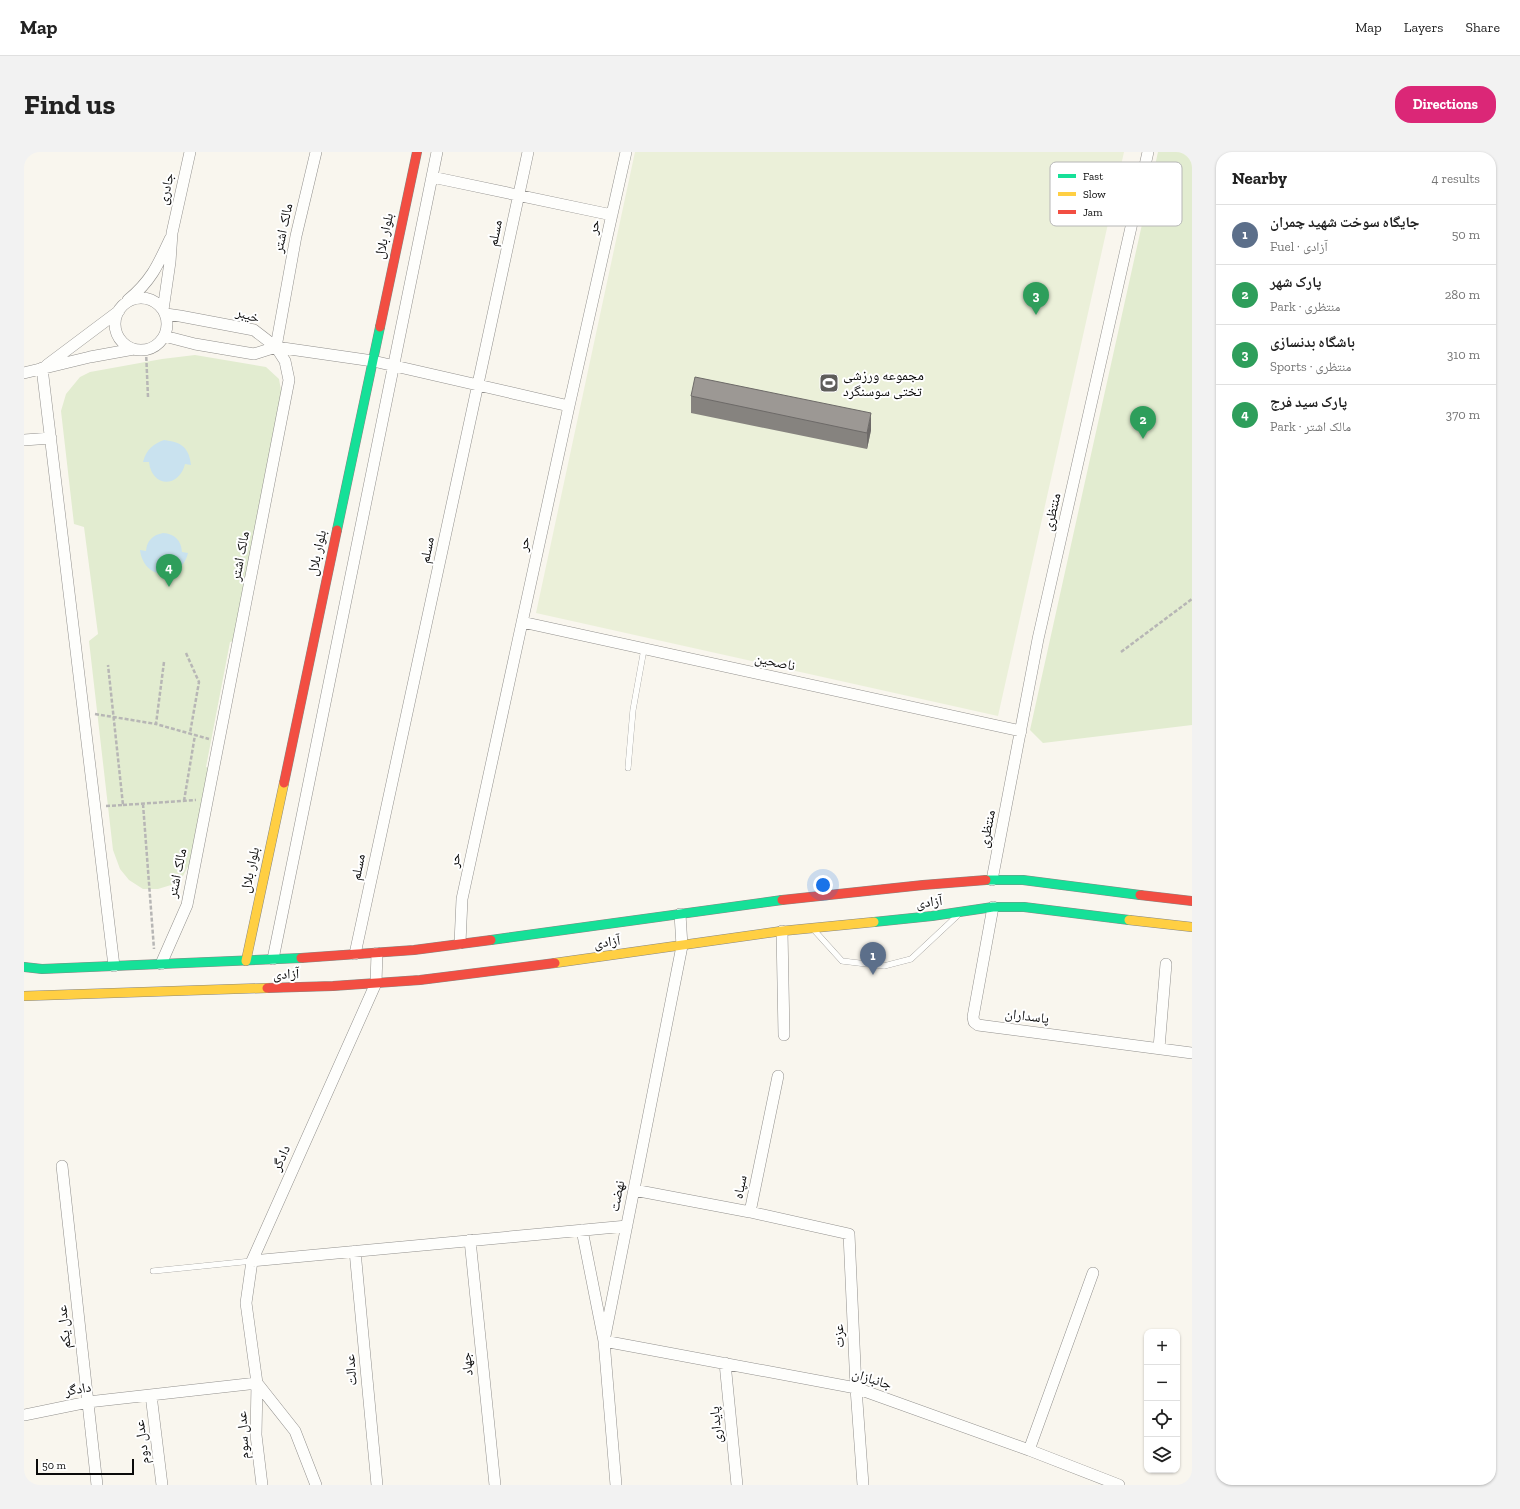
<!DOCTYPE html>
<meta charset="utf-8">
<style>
body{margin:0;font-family:"Zilla Slab","Noto Naskh Arabic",serif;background:#f2f2f2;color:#222}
.controls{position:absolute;right:12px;bottom:12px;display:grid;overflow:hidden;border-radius:8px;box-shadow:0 1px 3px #0004}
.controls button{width:36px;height:36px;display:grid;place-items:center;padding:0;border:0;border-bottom:1px solid #e0e0e0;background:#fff;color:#222;font:20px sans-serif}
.scale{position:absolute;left:12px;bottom:10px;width:98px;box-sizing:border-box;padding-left:4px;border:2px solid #0a0a0a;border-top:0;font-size:11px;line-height:14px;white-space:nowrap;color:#0a0a0a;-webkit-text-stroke:3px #fff;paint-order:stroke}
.you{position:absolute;left:799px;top:733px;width:14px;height:14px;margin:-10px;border:3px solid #fff;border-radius:50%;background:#1a73e8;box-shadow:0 0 0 6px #1a73e833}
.badge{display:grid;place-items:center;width:26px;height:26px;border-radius:50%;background:#db2777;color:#fff;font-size:13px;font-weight:700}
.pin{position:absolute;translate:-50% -33px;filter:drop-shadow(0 1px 2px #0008)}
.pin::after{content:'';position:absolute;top:21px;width:14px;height:12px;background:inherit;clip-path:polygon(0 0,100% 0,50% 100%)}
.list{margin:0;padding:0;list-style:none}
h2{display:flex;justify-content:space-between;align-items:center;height:52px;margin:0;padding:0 16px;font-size:17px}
h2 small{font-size:13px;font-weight:400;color:#767676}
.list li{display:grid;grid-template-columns:26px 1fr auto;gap:12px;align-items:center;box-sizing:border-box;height:60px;padding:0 16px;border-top:1px solid #e0e0e0}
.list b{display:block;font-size:15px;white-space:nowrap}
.list p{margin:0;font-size:13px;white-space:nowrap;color:#767676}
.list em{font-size:13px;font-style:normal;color:#767676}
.icon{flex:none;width:22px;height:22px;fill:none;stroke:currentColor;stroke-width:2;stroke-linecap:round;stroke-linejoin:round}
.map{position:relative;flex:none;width:1168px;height:1333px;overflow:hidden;border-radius:16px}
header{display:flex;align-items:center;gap:24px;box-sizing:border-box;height:56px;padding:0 20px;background:#fff;border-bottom:1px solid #e0e0e0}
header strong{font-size:19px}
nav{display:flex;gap:22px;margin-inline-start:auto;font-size:14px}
.intro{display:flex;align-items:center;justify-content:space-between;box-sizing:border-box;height:96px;padding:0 24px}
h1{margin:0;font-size:28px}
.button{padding:10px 18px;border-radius:16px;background:#db2777;color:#fff;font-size:14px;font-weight:700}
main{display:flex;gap:24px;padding:0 24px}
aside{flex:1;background:#fff;border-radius:16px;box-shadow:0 1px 3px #0004}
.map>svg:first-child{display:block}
.green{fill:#e2ecd0}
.pitch{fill:#ebf0d9}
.water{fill:#c9e2ef}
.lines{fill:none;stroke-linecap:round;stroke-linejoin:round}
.lane-casing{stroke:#92908d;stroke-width:6}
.street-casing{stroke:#92908d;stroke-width:12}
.fast-casing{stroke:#888783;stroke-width:10}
.slow-casing{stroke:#888783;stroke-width:10}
.jam-casing{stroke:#888783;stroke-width:10}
.path{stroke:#b7b6b5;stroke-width:2.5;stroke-dasharray:4 2;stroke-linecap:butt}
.lane{stroke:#fefefc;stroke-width:5.5}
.street{stroke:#fefefc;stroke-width:11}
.fast{stroke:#16e098;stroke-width:9}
.slow{stroke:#ffcf43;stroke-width:9}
.jam{stroke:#f24e42;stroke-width:9}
.wall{fill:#86837f}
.shaded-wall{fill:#6d6a68}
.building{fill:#9c9894;stroke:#6d6a68}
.labels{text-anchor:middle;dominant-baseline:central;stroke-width:4;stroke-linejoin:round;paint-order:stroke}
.street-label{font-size:14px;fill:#0a0a0a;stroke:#fff}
.poi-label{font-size:14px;fill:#0a0a0a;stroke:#fff;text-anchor:start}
.key{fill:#fff;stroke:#b6b6b6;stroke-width:1}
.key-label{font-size:11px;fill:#0a0a0a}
</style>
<header>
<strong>Map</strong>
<nav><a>Map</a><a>Layers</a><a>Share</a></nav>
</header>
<div class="intro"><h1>Find us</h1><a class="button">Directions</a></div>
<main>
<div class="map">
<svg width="1168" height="1333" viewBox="0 0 1168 1333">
<rect width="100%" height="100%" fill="#f9f6ee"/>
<path class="green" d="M1134 0H1168V573L1019 591 1006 578Z
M171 203 242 215 255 227 258 244 212 489 206 490 182 615 187 617 168 707 159 724 147 733 134 737H119L105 728 96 717 89 698 65 489 74 482 60 375 50 372 37 259 42 242 56 225 66 220 138 207Z"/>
<path class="pitch" d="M611 0H1100L974 564 512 461Z"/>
<path class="water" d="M140 288C157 290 165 295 167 313L161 312C155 336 128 336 125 310H119C122 298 129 292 140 288Z
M139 381C151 382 157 388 158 400L164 401C157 430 120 429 116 398L122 399C123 388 129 383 139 381Z"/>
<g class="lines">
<defs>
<path id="lane" d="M604 616 609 558 620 497
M790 778 818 809 860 814 887 807 933 764
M129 1119 228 1109"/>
<path id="street" d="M408 25 588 63
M91 172a26 26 0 1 1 52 0a26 26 0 1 1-52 0Z
M104 148C127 129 134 113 146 87
M139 158 146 110 148 81 166 0
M140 184 171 192 230 202 252 195 349 209 545 254
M252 195 272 84 292 0
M23 213 95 159
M18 216 90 814
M0 221 66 205 110 197
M0 288 27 286
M498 470 997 579
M968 728 1014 487 1124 0
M969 755 949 865 950 870 954 873 1168 901
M758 779 760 883
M436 791 438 747 545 254 602 0
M331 802 504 0
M249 807 413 0
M137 812 163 753 265 228 261 209 252 195 230 178 156 164 142 162
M1135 896 1142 812
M38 1014 73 1333
M610 1038 726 1060 754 924
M726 1060 825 1082 832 1236 839 1333
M558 1078 580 1189 832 1236 1005 1298 1095 1333
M446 1088 471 1333
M331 1099 353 1333
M228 1109 603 1074
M701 1211 713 1333
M233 1231 271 1279 292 1333
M233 1231 232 1283 238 1333
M127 1243 138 1333
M0 1263 64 1250 233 1231 222 1151 228 1109 352 831 353 801
M1005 1298 1069 1121
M592 1333 580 1189 658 794 656 762"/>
<path id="fast" d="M313 378 356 175
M962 728H999L1116 743
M850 770 908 764 969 755H1000L1105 768
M467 788 758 748
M0 815 18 817 277 806"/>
<path id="slow" d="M1105 768 1168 775
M222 809 260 631
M531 811 758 779 850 770
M0 844 243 836"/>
<path id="jam" d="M356 175 393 0
M260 631 313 378
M1116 743 1168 749
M758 748 899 733 962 728
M277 806 390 798 467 788
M243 836 309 834 396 828 531 811"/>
</defs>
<use href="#lane" class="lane-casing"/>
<use href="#street" class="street-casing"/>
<use href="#fast" class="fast-casing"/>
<use href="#slow" class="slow-casing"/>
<use href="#jam" class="jam-casing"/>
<path class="path" d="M122 199 124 245
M1097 500 1168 447
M162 501 175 530 166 581
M140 510 132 572 185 587
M71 562 132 572
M160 649 171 583
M119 652 130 797
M99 653 172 648
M82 654 99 653 84 513"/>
<use href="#lane" class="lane"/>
<use href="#street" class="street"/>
<use href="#fast" class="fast"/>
<use href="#slow" class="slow"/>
<use href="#jam" class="jam"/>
</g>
<path class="wall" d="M667 244 847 278 843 297 667 261Z"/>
<path class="shaded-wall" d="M847 261V278L843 297V281Z"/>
<path class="building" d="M671 225 847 261 843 281 667 244Z"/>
<defs>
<symbol id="stadium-square" viewBox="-11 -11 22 22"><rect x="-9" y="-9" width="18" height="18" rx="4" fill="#5e5d5a" stroke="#fff"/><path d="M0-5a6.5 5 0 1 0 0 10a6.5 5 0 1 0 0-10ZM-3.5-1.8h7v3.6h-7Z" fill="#fff"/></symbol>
</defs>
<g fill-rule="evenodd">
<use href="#stadium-square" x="794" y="220" width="22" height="22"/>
</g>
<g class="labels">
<g class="street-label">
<text transform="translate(142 37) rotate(-78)">جادری</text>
<text transform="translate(570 75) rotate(-77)">حر</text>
<text transform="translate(259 76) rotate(-78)">مالک اشتر</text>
<text transform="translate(471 81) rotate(-78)">مسلم</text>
<text transform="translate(360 84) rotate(-78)">بلوار بلال</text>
<text transform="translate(224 163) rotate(17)">خیبر</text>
<text transform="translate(1028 360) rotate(-77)">منتظری</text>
<text transform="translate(500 392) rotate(-78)">حر</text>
<text transform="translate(403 398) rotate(-78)">مسلم</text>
<text transform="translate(293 401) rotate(-78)">بلوار بلال</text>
<text transform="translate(216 404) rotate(-79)">مالک اشتر</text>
<text transform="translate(751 510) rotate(12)">ناصحین</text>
<text transform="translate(963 677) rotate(-79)">منتظری</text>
<text transform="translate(431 708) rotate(-78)">حر</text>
<text transform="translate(334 715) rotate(-78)">مسلم</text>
<text transform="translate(226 718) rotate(-78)">بلوار بلال</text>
<text transform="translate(153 721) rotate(-78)">مالک اشتر</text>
<text transform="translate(905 750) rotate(-7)">آزادی</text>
<text transform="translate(583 790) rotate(-8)">آزادی</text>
<text transform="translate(262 822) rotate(-2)">آزادی</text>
<text transform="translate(1003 864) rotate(7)">پاسداران</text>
<text transform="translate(257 1006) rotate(-66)">دادگر</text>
<text transform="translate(716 1035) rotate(-79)">سپاه</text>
<text transform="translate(593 1044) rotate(-79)">نهضت</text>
<text transform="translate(40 1175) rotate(-96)">عدل یکم</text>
<text transform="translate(815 1184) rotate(-93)">عزت</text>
<text transform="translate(443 1212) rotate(-96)">جهاد</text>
<text transform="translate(327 1218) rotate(-95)">عدالت</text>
<text transform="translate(848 1227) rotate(17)">جانبازان</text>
<text transform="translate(54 1237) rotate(-10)">دادگر</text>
<text transform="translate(692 1273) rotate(-95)">پایداری</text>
<text transform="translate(219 1283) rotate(-93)">عدل سوم</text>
<text transform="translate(118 1290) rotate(-97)">عدل دوم</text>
</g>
<g class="poi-label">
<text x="819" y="223">مجموعه ورزشی<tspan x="819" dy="16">تختی سوسنگرد</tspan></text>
</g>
</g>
<rect x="1026" y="10" width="132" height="64" rx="6" class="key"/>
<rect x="1034" y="22" width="18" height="4" fill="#16e098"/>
<rect x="1034" y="40" width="18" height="4" fill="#ffcf43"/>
<rect x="1034" y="58" width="18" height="4" fill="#f24e42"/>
<g class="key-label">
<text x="1059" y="28">Fast</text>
<text x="1059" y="46">Slow</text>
<text x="1059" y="64">Jam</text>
</g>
</svg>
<div class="controls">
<button>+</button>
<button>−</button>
<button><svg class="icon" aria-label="locate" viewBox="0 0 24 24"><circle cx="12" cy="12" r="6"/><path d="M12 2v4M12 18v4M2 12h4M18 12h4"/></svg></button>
<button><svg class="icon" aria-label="layers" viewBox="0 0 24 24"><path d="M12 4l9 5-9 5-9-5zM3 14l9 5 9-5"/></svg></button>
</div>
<div class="scale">50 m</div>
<div class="you"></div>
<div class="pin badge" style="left:849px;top:823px;background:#5c6f8a">1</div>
<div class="pin badge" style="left:1119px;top:287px;background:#2e9e5b">2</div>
<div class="pin badge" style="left:1012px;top:163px;background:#2e9e5b">3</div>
<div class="pin badge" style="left:145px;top:435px;background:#2e9e5b">4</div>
</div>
<aside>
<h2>Nearby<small>4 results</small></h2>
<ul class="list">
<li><span class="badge" style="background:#5c6f8a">1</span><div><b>جایگاه سوخت شهید چمران</b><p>Fuel · آزادی</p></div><em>50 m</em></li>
<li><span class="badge" style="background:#2e9e5b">2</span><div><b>پارک شهر</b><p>Park · منتظری</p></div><em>280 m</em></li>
<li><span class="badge" style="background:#2e9e5b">3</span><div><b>باشگاه بدنسازی</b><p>Sports · منتظری</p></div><em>310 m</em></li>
<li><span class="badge" style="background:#2e9e5b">4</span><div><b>پارک سید فرج</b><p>Park · مالک اشتر</p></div><em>370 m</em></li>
</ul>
</aside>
</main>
